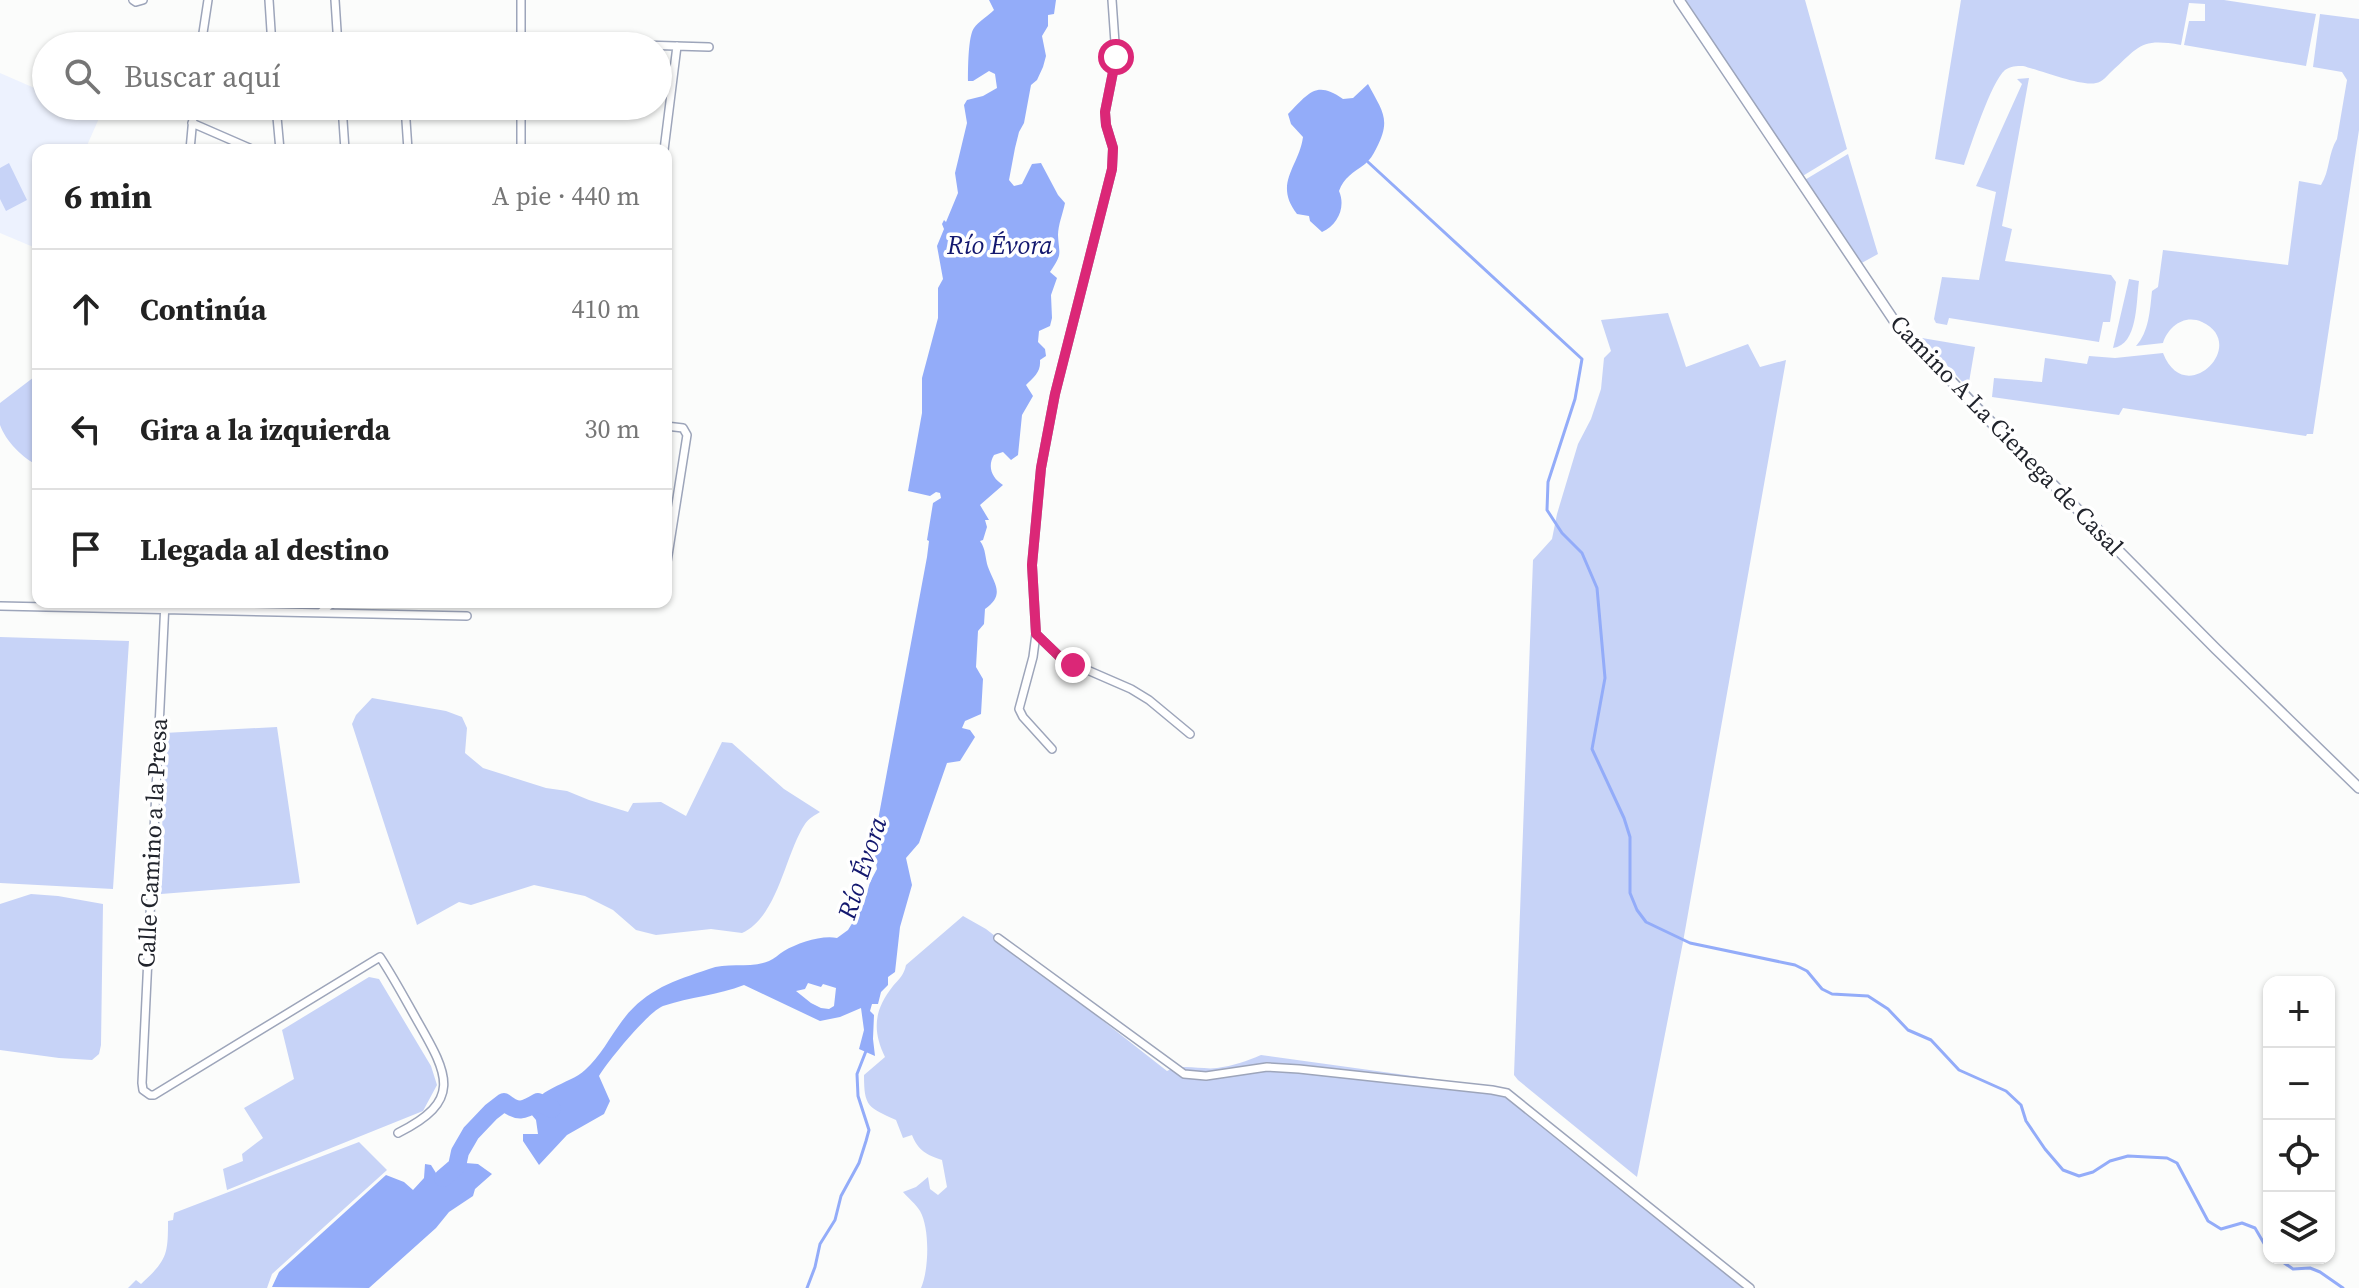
<!DOCTYPE html>
<html lang="es">
<meta charset="utf-8">
<style>
body{margin:0;font-family:"Source Serif 4",serif;background:#f6f6f6;color:#222}
.controls{position:absolute;right:24px;bottom:24px;display:grid;overflow:hidden;border-radius:16px;box-shadow:0 2px 6px #0004}
.controls button{width:72px;height:72px;display:grid;place-items:center;padding:0;border:0;border-bottom:2px solid #e0e0e0;background:#fff;color:#222;font:40px sans-serif}
.stop{position:absolute;width:24px;height:24px;margin:-18px;border:6px solid #db2777;border-radius:50%;background:#fff}
.stop.end{background:#db2777;border-color:#fff;box-shadow:0 2px 8px #0008}
.list{margin:0;padding:0;list-style:none}
h2{display:flex;justify-content:space-between;align-items:center;height:104px;margin:0;padding:0 32px;font-size:34px}
h2 small{font-size:26px;font-weight:400;color:#767676}
.list li{display:grid;grid-template-columns:52px 1fr auto;gap:24px;align-items:center;box-sizing:border-box;height:120px;padding:0 32px;border-top:2px solid #e0e0e0}
.list b{display:block;font-size:30px;white-space:nowrap}
.list em{font-size:26px;font-style:normal;color:#767676}
.icon{flex:none;width:44px;height:44px;fill:none;stroke:currentColor;stroke-width:2;stroke-linecap:round;stroke-linejoin:round}
.map{position:relative;flex:none;width:2359px;height:1288px;overflow:hidden}
.search{position:absolute;background:#fff;box-shadow:0 2px 6px #0004;left:32px;top:32px;width:640px;height:88px;display:flex;align-items:center;gap:20px;box-sizing:border-box;padding:0 28px;border-radius:44px;color:#767676;font-size:30px}
.panel{position:absolute;background:#fff;box-shadow:0 2px 6px #0004;left:32px;top:144px;width:640px;height:464px;border-radius:16px}
.map>svg:first-child{display:block}
.built{fill:#edf2fe}
.green{fill:#c7d3f7}
.water{fill:#93acf9;fill-rule:evenodd}
.lines{fill:none;stroke-linecap:round;stroke-linejoin:round}
.stream{stroke:#93acf9;stroke-width:3}
.river{stroke:#93acf9;stroke-width:18}
.minor-casing{stroke:#9da5ba;stroke-width:10}
.tertiary-casing{stroke:#9da5ba;stroke-width:12}
.minor{stroke:#fff;stroke-width:7}
.tertiary{stroke:#fff;stroke-width:9}
.route{stroke:#db2777;stroke-width:10}
.labels{text-anchor:middle;dominant-baseline:central;stroke-width:7;stroke-linejoin:round;paint-order:stroke}
.street-label{font-size:24px;fill:#21242c;stroke:#fff}
.water-label{font-size:26px;font-style:italic;fill:#13186f;stroke:#fff}
</style>
<div class="map">
<svg width="2359" height="1288" viewBox="0 0 2359 1288">
<rect width="100%" height="100%" fill="#fbfcfb"/>
<path class="built" d="M0 73 46 93V106H77L100 116 85 150H38V249L0 233Z"/>
<path class="green" d="M1686 0H1805L1847 149 1801 177Z
M1961 0H2224L2316 14 2306 66 2184 45 2189 21H2205V4L2189 3 2181 45C2140 38 2140 46 2111 72 2107 76 2102 82 2096 83 2082 87 2039 70 2023 66 2016 66 2011 66 2005 70 1991 82 1971 145 1964 165L1935 159Z
M2320 14 2359 19V130L2313 434H2307L2306 436 2123 408 2119 415 1992 397 1994 378 2042 382 2045 358 2087 364 2089 356 2115 358 2163 353C2185 410 2250 344 2202 322 2184 314 2168 327 2163 343L2136 346C2149 332 2150 310 2152 291L2158 287 2163 250 2288 265 2299 181 2321 185C2330 171 2328 153 2337 139L2347 80 2342 72 2313 67Z
M2029 78 2002 226 2012 229 2005 261 2111 275 2116 282 2110 322H2103L2099 342 1949 318 1947 325 1936 323 1934 319 1942 277 1979 280 1996 192 1976 186 2022 84 2017 79Z
M1848 154 1878 254 1858 265 1803 181Z
M9 163 27 200 6 211 0 199V168Z
M2129 279 2139 281C2136 302 2138 345 2113 348Z
M1668 313 1686 367 1748 344 1760 367 1786 360 1683 942 1637 1177 1518 1080 1514 1075 1533 560 1552 539 1557 514 1578 444 1591 419 1601 389 1604 358 1611 351 1601 320Z
M1922 338 1975 347 1968 388Z
M38 374V465C24 460 5 440 0 425 0 419 0 410 0 403Z
M0 637 129 641 113 889 0 883Z
M372 698 446 711 462 717 467 728 465 753 483 768 546 788 567 791 589 800 628 812 633 803 661 802 686 816 722 742 732 743 784 789 820 812C815 815 808 819 805 824 785 854 778 917 742 933L711 929 656 935 636 930 613 910 585 896 534 885 471 905 459 902 417 925 352 724 356 715Z
M277 727 300 883 161 894 164 733Z
M31 894 58 896 103 904 101 1045 99 1054 92 1060 59 1058 0 1050V904Z
M963 916 986 929 1167 1071C1181 1063 1201 1070 1217 1068 1233 1066 1247 1061 1261 1055L1492 1087 1508 1096 1746 1288H921C929 1270 930 1228 920 1211 916 1204 908 1198 903 1192L916 1187 928 1177 930 1189 938 1195 947 1187 942 1160C926 1155 918 1150 912 1135L903 1138 896 1120C868 1107 864 1107 864 1075L885 1057C872 1030 874 1010 893 986 899 979 904 975 906 965Z
M369 977 379 979 431 1066 437 1085 423 1111 227 1190 223 1169 243 1161 242 1154 263 1138 244 1108 294 1079 282 1030Z
M359 1142 387 1170 272 1274 267 1288H128L136 1280 141 1284C167 1260 168 1255 168 1221L173 1220 174 1213Z"/>
<path class="water" d="M989 0H1056L1054 14 1048 15V26L1042 36 1046 56 1043 67 1037 80 1031 85 1024 123 1019 132 1015 148 1009 180 1014 186 1022 184 1032 164 1041 163 1058 195 1065 203C1063 213 1058 225 1058 235 1059 255 1063 253 1050 272L1057 278 1051 295 1052 318 1050 326 1039 331 1038 342 1045 349 1046 356 1040 360C1041 372 1034 377 1026 385L1033 396 1022 415 1018 455 1011 460 1003 452 994 455C987 467 992 478 1003 485L980 505 989 520H985L987 527 983 540 980 541C986 549 985 558 988 567 995 585 1005 595 985 609L984 624 978 631 976 667 983 679 981 714 965 721 962 728 970 730 975 737 960 761 947 763 919 843 906 858 912 885 900 927 895 972 888 977V985L881 992 878 1004H872L870 1011 874 1015 873 1039 875 1056 859 1049 864 1030 861 1008 840 1017 820 1021 744 985C718 995 690 997 663 1006 648 1012 608 1061 599 1076L610 1101 604 1114 567 1135 539 1165 523 1141V1134H538L536 1120 531 1114C533 1088 569 1085 585 1070 600 1057 610 1037 622 1021 645 990 673 981 709 969 727 962 751 969 769 961 774 959 779 954 784 951 798 943 821 935 837 938L848 930 864 904 870 882 877 869 873 847 927 557 929 541 927 540 933 503 941 498 940 493 936 492 930 496 908 491 922 413V378L938 318V288L943 279 937 246 944 229 942 224 944 220 946 222 958 193 955 173 967 123 964 105 967 100 983 96 997 88 995 74 989 71 973 81H968C968 70 968 36 974 28 978 22 988 16 994 10ZM808 983 821 987 823 984 836 988 834 1006 829 1009 821 1008 811 1003 796 991 805 989Z
M1368 84C1382 111 1392 119 1376 149 1373 155 1370 160 1365 164 1353 173 1344 177 1339 191 1346 207 1338 225 1322 232L1310 221 1309 216 1297 214C1273 183 1299 167 1303 137L1291 124 1288 114C1309 93 1316 80 1343 99L1353 98Z
M453 1162 478 1164 492 1174 475 1189 473 1196 449 1212 436 1228 369 1288 272 1287 279 1272 386 1175 404 1182 413 1190 424 1178 425 1164 431 1165 436 1173Z"/>
<g class="lines">
<path class="stream" d="M1368 162 1582 359 1575 399 1548 482 1547 510 1562 533 1582 553 1597 588 1605 678 1592 749 1624 818 1630 837V893L1637 910 1646 922 1690 943 1795 965 1807 971 1822 989 1832 994 1868 996 1888 1009 1908 1030 1931 1040 1959 1070 2006 1091 2021 1105 2026 1121 2045 1149 2063 1170 2079 1176 2093 1172 2110 1161 2128 1156 2167 1158 2177 1163 2208 1221 2221 1229 2242 1223 2255 1228 2269 1252
M2277 1258 2293 1269 2310 1268 2320 1272 2343 1288
M807 1288 815 1267 820 1244 835 1220 841 1196 859 1163 866 1141 869 1130 858 1096 857 1074 866 1051"/>
<path class="river" d="M443 1178 457 1166 460 1152 471 1133 491 1112 504 1102C518 1113 523 1111 538 1102L552 1109"/>
<defs>
<path id="minor" d="M133 0 136 2 143 0
M269 0 272 46
M335 0 338 46
M521 0V46
M201 46 208 0
M402 46 407 38 709 47
M276 106 280 150
M342 106 345 150
M405 106 408 150
M192 123 254 150
M190 150 194 106
M521 150V106
M664 150 677 46
M666 426 683 428 687 435 666 568
M165 602 142 1083 143 1090 150 1095H154L380 957C394 978 406 1001 418 1022 449 1076 462 1101 398 1133
M0 606 467 616
M321 612 334 602
M1036 634 1062 659 1131 689 1149 700 1190 734
M1052 749 1023 717 1019 709 1033 657 1036 634 1032 565 1041 468 1055 394 1112 169 1113 148 1106 125 1105 112 1116 57 1112 0
M998 938 1184 1074 1206 1076 1267 1067 1299 1069 1492 1090 1507 1093 1750 1288"/>
<path id="tertiary" d="M1679 0 1895 322 1976 407 2216 649 2359 788"/>
</defs>
<use href="#minor" class="minor-casing"/>
<use href="#tertiary" class="tertiary-casing"/>
<use href="#minor" class="minor"/>
<use href="#tertiary" class="tertiary"/>
</g>
<g class="lines">
<path class="route" d="M1073 665 1062 659 1036 634 1032 565 1041 468 1055 394 1112 169 1113 148 1106 125 1105 112 1116 57"/>
</g>
<g class="labels">
<g class="street-label">
<text transform="translate(2007 435) rotate(46)">Camino A La Cienega de Casal</text>
<text transform="translate(152 843) rotate(-87)">Calle Camino a la Presa</text>
</g>
<g class="water-label">
<text x="1000" y="245">Río Évora</text>
<text transform="translate(862 868) rotate(-72)">Río Évora</text>
</g>
</g>
</svg>
<div class="controls">
<button>+</button>
<button>−</button>
<button><svg class="icon" aria-label="locate" viewBox="0 0 24 24"><circle cx="12" cy="12" r="6"/><path d="M12 2v4M12 18v4M2 12h4M18 12h4"/></svg></button>
<button><svg class="icon" aria-label="layers" viewBox="0 0 24 24"><path d="M12 4l9 5-9 5-9-5zM3 14l9 5 9-5"/></svg></button>
</div>
<div class="stop" style="left:1116px;top:57px"></div>
<div class="stop end" style="left:1073px;top:665px"></div>
<div class="search"><svg class="icon" aria-label="search" viewBox="0 0 24 24"><circle cx="10" cy="10" r="6"/><path d="M15 15l6 6"/></svg>Buscar aquí</div>
<section class="panel">
<h2>6 min<small>A pie · 440 m</small></h2>
<ul class="list">
<li><svg class="icon" aria-label="ahead" viewBox="0 0 24 24"><path d="M12 20V5M6 11l6-6 6 6"/></svg><div><b>Continúa</b></div><em>410 m</em></li>
<li><svg class="icon" aria-label="left" viewBox="0 0 24 24"><path d="M17 20v-9H6M10 6l-5 5 5 5"/></svg><div><b>Gira a la izquierda</b></div><em>30 m</em></li>
<li><svg class="icon" aria-label="arrive" viewBox="0 0 24 24"><path d="M6 21V4h12l-3 4 3 4H6"/></svg><div><b>Llegada al destino</b></div></li>
</ul>
</section>
</div>
